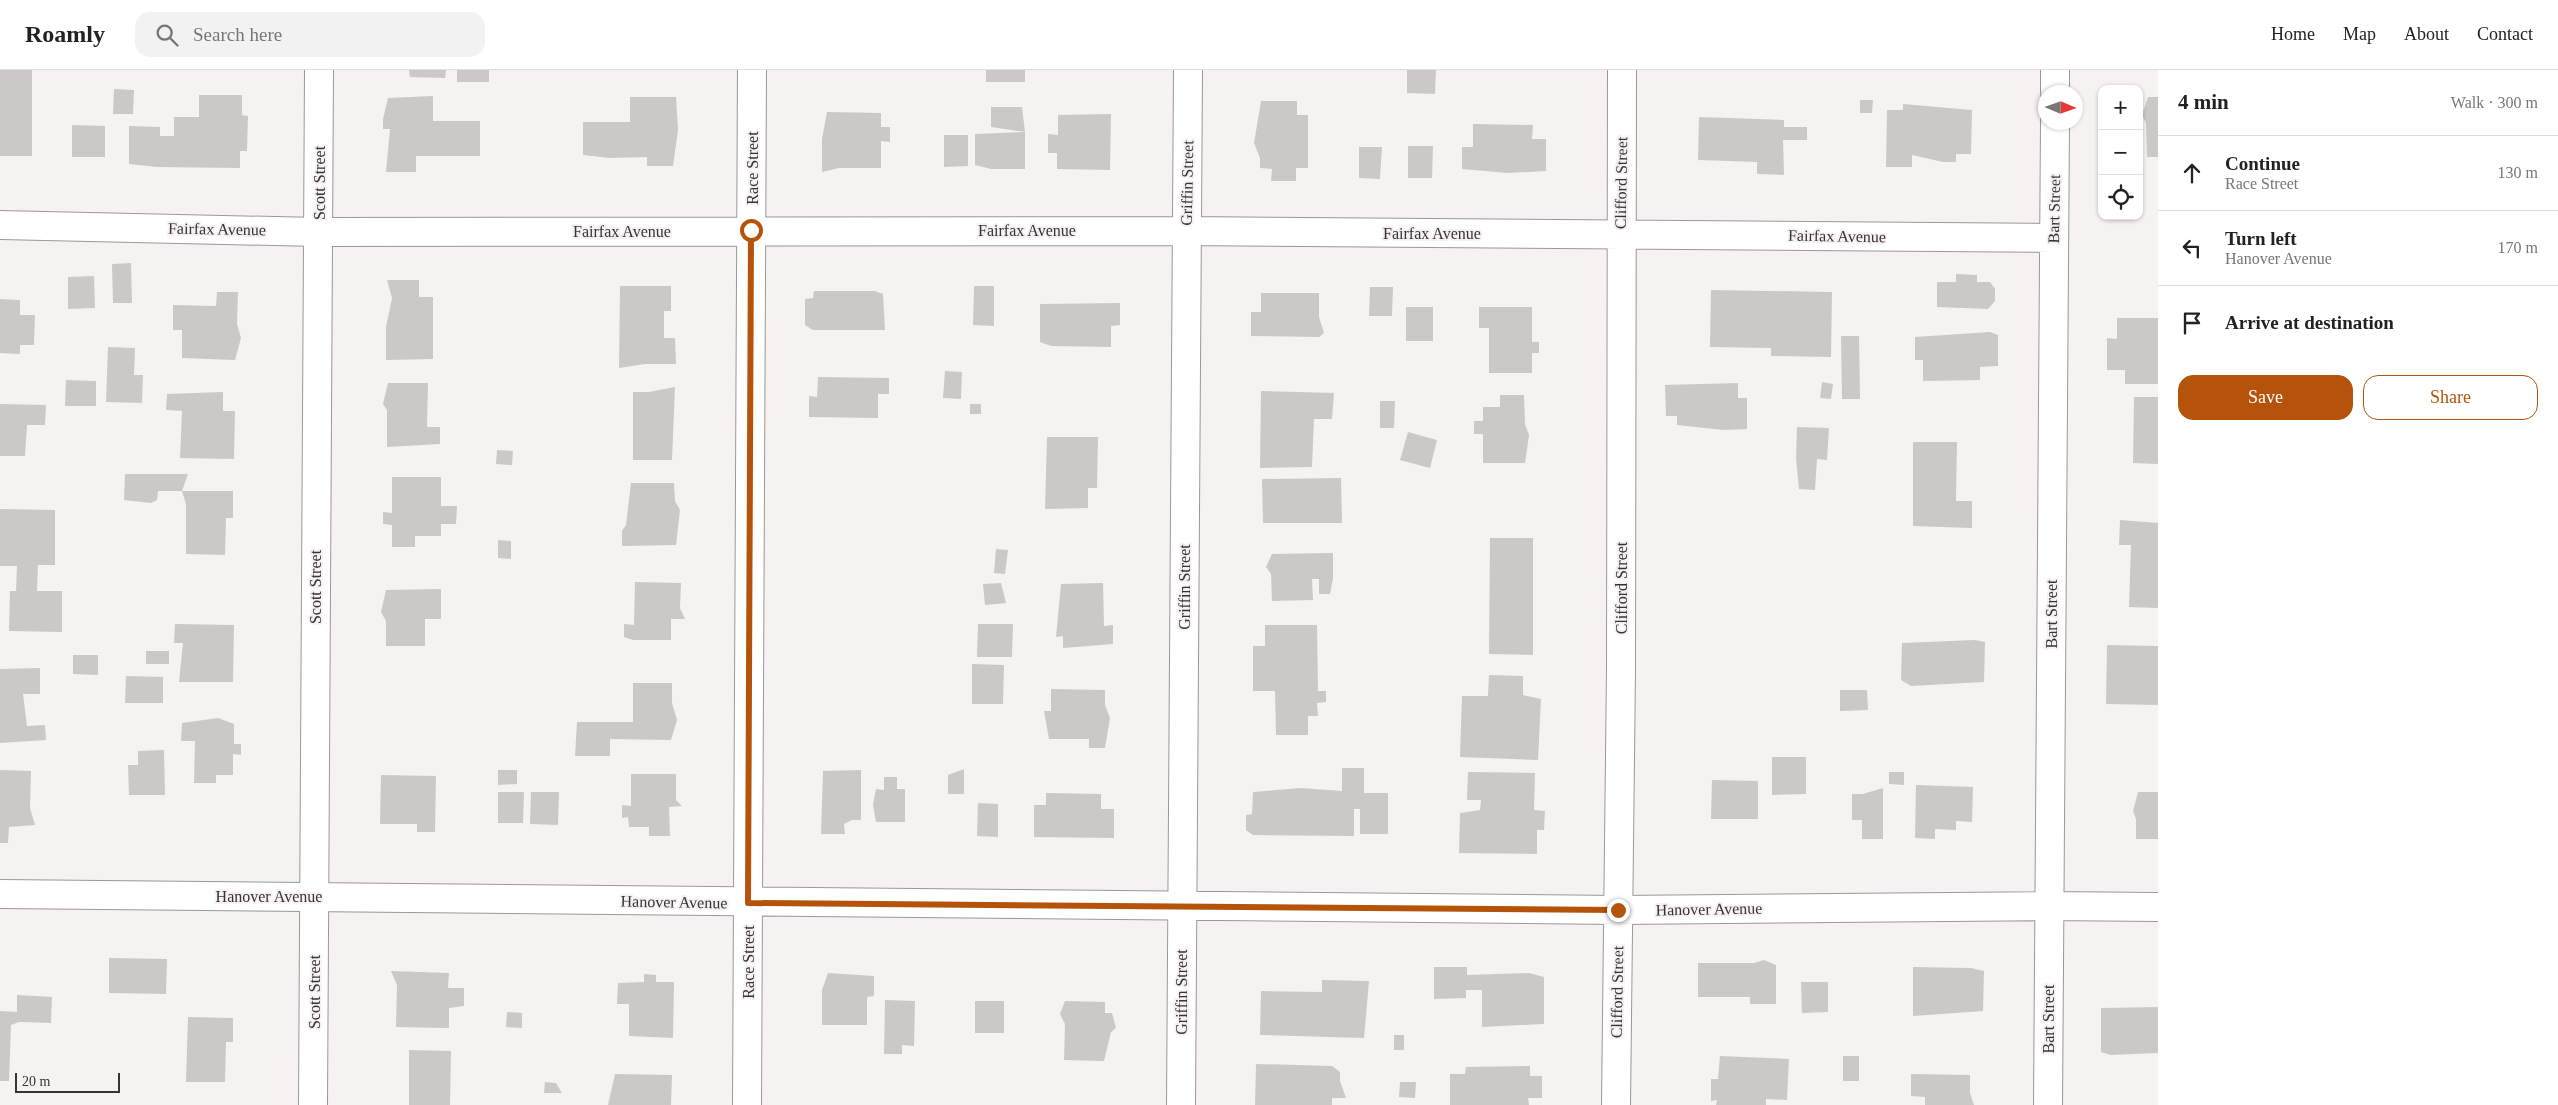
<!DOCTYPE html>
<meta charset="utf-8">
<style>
body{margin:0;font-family:"Times New Roman",serif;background:#f2f2f2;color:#222}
.controls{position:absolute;right:15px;top:15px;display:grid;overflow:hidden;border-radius:10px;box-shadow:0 1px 4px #0004}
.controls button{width:45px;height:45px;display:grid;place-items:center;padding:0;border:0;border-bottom:1px solid #e0e0e0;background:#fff;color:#222;font:25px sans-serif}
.compass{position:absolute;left:2038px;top:15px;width:45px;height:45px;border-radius:50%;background:#fff;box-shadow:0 1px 4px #0004;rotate:92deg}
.scale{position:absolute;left:15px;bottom:12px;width:105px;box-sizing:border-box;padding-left:5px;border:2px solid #363434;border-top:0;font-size:14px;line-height:18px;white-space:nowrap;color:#363434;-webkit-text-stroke:4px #f6f2f1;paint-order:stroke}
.stop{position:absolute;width:15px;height:15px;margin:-11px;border:4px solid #b45309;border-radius:50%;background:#fff}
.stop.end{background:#b45309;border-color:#fff;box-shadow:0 1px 5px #0008}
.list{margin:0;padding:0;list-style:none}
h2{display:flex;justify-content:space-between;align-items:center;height:65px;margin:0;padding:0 20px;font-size:21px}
h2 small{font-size:16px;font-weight:400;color:#767676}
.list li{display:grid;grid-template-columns:32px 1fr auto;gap:15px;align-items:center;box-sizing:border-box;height:75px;padding:0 20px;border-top:1px solid #e0e0e0}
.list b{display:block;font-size:19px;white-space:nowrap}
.list p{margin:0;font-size:16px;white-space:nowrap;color:#767676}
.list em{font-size:16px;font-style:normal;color:#767676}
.actions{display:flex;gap:10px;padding:15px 20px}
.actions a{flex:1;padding:11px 0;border:1px solid #b45309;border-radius:15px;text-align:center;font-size:18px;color:#b45309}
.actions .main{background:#b45309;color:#fff}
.icon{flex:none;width:28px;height:28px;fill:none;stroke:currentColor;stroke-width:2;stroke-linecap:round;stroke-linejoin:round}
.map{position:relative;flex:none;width:2158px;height:1035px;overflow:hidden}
header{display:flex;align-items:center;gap:30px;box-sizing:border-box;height:70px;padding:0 25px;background:#fff;border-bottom:1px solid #e0e0e0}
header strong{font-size:24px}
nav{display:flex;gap:28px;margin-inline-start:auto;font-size:18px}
.search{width:350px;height:45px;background:#f2f2f2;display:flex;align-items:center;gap:12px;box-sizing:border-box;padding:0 18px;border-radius:15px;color:#767676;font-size:19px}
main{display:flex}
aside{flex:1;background:#fff}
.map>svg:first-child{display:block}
.building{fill:#ccc8c7}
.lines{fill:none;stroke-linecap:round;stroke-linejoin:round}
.street-casing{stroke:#9b9897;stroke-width:30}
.street{stroke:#fff;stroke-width:28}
.route{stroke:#b45309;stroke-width:6}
.labels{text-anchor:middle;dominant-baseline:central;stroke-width:4;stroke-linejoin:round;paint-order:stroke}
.street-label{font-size:16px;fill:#363434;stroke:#f6f2f1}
</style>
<header>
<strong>Roamly</strong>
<div class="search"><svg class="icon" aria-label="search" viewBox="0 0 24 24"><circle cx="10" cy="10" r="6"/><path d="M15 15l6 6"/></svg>Search here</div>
<nav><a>Home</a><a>Map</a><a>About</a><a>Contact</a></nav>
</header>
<main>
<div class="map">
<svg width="2158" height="1035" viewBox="0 0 2158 1035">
<rect width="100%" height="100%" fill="#f6f2f1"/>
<path class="building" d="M0 0H32V86H0Z
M409 0H446L445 8 410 7Z
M457 0H489V12H457Z
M986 0H1025V12H986Z
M1407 0H1436L1435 24 1407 23Z
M114 19 134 20 133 44H113Z
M199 25H242V45L248 46 247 81H240V98L157 97 129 94V56L160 57V66H174V47H199Z
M433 26V51H480V86H416V102H386L390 59H383V49L388 28Z
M630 27H676L678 60 673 96H647V87L610 88 583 85V52H630Z
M2148 27H2158V87H2147L2146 53 2142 45Z
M1860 30H1873L1872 43H1860Z
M1261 31H1297V45H1308V98H1296V111H1271L1272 99 1260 98V88L1254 73Z
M1903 34 1972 40 1971 84H1956V92H1943L1912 85V97H1886L1887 40H1903Z
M991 37H1022L1025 62 991 57Z
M827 42 881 43V57H890V72L881 71V98H839L822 102V69Z
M1111 44 1110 100 1057 99V83H1048V64L1058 65V45Z
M1699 47 1784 50V57H1807V70H1783L1784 105 1757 104V92L1698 90Z
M1473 54 1533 55 1532 69H1546V101L1508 103 1462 99V77H1473Z
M72 55 105 56V87H72Z
M1025 62V99H991L975 95V64Z
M944 65H968V96L944 97Z
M1408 76H1433L1432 108H1408Z
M1359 77H1382L1380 109 1359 108Z
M131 193 132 233H113L112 194Z
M1956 204 1977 205V212H1990L1995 219V231L1988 239 1937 237V212H1956Z
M94 206 95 238 68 239V207Z
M387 210H419V227H433V289L386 290V257L392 228Z
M620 216H671V241H664V268H675L676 294H645L619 298Z
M974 216H994V256L973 255Z
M1370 217H1393L1392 246H1369Z
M1711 220 1832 222 1831 287 1771 286V278L1710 277Z
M814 221H875L883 224 885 260H813L805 255V229L813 228Z
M217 222H238L237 254 241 268 235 290 182 288V260H173V235L216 236Z
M1261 223H1319V247L1324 263 1319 267 1251 266V242H1261Z
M0 229 20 230V245H35L34 275H20V284L0 283Z
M1120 233V255L1111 256V277L1051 276 1040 272V234Z
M1406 237H1433V271H1406Z
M1479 237H1532V272H1539V283H1532V303H1489V258H1479Z
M2117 248H2158V314H2125V300H2107V268L2117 269Z
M1990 262 1998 265V296L1980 297V310L1923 311V290H1915V267Z
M1841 266H1859L1860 329H1842Z
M108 277 135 278 134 305H143L142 333 106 332Z
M945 301 962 302 961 329 943 328Z
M818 307 889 308V324H878V348L809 347V326L817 327Z
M66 310 96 311V336H65Z
M1822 312 1833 314 1831 329 1820 328Z
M388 313H428L427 357H440V374L387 377V340L383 334Z
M1738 313V328H1747V359L1724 360 1677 355V346H1666L1665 315Z
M675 317 672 390H633V322H649Z
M1261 321 1334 323 1332 349H1314L1312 397 1260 398Z
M223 322V341H235L234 389 180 388 182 341 166 340 167 324Z
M1500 325H1524L1525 354 1529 365 1525 393H1483V364H1474V351H1483V337H1500Z
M2134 327H2158V394L2133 393Z
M1380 331H1395L1394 358H1380Z
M0 334 46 335 45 355H27L25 386H0Z
M970 334H981V344H970Z
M1797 357 1829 358 1827 390 1817 389 1815 420 1799 419 1796 388Z
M1408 362 1437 370 1430 398 1400 390Z
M1047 367H1098L1097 418H1088V438L1045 439Z
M1913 372H1957L1956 431H1972V458L1913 456Z
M497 380 513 381 512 395 496 394Z
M125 404H188L182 421H158L157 430 151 433 124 430Z
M392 407H441V436H457L456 454H441V466H415V477H392V455L383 454V442L392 443Z
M1341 408 1342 453H1263L1262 409Z
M631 413H674L675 431 680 440 676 475 622 476V461L626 455Z
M182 421H233V448H226L225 485 186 484V434Z
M0 439 55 440V495H38L37 521H62V562L9 561 10 521H16L17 496H0Z
M2120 450 2158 453V538L2129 537 2131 475H2119Z
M1490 468H1533V585L1489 584Z
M498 470 511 471V489L498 488Z
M996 479 1008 480 1005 504 994 503Z
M1333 483V509L1330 524H1319V509H1312L1313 530 1272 531 1271 504 1266 497 1272 484Z
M635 512 681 513 680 538 685 549H671V570H633L624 567V554L634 555Z
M1001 513 1006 533 985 535 983 514Z
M1103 513 1104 556 1113 555V574L1063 578V566L1056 567 1061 514Z
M441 519V549H425V576H386V551L381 542 386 520Z
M175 554 234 555 233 612H179L183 573H174Z
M978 554H1013L1012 587H977Z
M1265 555H1317L1318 621H1326V632L1317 633 1318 646H1308V665H1276L1275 621H1253V576H1265Z
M1975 570 1985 572 1984 612 1911 616 1901 610 1902 573Z
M2107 575 2158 576V635L2106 634Z
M146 581H169V594H146Z
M73 585H98V605L73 604Z
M972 594 1004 595 1003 634H972Z
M40 598V624H23L27 656 45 655 46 670 0 673V599Z
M1489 605 1523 606V625L1541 629 1538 690 1460 687 1462 626H1488Z
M126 606 163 607V633H125Z
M633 613H672V633L677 650 671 670 610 669V686H575L577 652H633Z
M1051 619 1105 620V635L1110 648 1105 678H1089V669H1049L1044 641H1051Z
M1840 620H1867L1868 640 1840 641Z
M218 648 234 654V674H241V685L233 684V705H216V713H194L195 671H181L182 653Z
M164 680 165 725H129L128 695H138V681Z
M1772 687H1806V724L1772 725Z
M1342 698H1364V723H1388V764H1360V739H1354V766L1253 765 1246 760V745L1252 744 1253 722 1301 718 1342 721Z
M964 699V724H948V705Z
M0 700 31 701 30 738 35 755 9 757 8 773H0Z
M498 700H517V714L498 715Z
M861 700V750H852L844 754 845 764H821L823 701Z
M1468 702 1535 703 1534 740 1545 741 1544 760H1537V784L1459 783 1460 743 1480 740 1481 730H1467Z
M1889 702H1904V715L1889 714Z
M631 704H676V730L682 736 669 737 670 766H649V757H629L628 747 622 748V735L631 736Z
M381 705 436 706 435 762H417V754H380Z
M884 707H897V719H905V752H876L873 735 876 719 884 720Z
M1712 710 1758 711V749H1711Z
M1916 715 1973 717 1972 752 1956 751V760L1935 759V769L1915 768Z
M1883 718V769H1862V750H1852V724H1863Z
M498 722H524L523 753H498Z
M531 722H559L558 755 530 754Z
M2138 722H2158V769H2136V749L2133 741Z
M1046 723 1101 724V739H1114V768L1034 767V735H1046Z
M978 733 998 734V767L977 766Z
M109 888 167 889 166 924 109 923Z
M1764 890 1776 895V934H1750V927H1698V893H1754Z
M1434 897H1467V905L1529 903 1544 907V954L1482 957V920H1466V928L1434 929Z
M1913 897 1971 898 1984 901 1983 941 1913 946Z
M391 901 449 903 448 918H464V936L449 938V958L396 957 397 915Z
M828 903 874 906V926L867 927V955H822V920Z
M644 904 656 905V912H674L673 968 629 966V934H617L618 913 644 912Z
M1322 910 1369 911 1364 968 1260 965 1261 921 1322 922Z
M1801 912H1828V942L1802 943Z
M17 925 52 927 51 953 19 952 11 955 9 1011H0V941L17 942Z
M885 930 915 931 914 976 902 975V984H884Z
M975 931H1004V963H975Z
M1065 931 1105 932V943H1112L1116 958 1111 962 1104 991 1064 990 1065 954 1060 944Z
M2158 937V983L2111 985 2101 982V938Z
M507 942 522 943V958L506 957Z
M188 947 233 948V972H226L225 1012H186Z
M1394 965H1404V980H1394Z
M409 980 451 981 450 1035H409Z
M1720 986 1789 989 1787 1030 1766 1029V1035H1716L1717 1030 1711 1031V1009H1718Z
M1843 986H1859V1011H1843Z
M1256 994 1332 996 1340 1002V1011L1346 1028H1332V1035H1255Z
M1530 996V1006H1542V1028H1528L1529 1035H1450V1004H1465L1466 997Z
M615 1004 672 1005 671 1035H608Z
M1911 1004 1970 1005V1023L1974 1035H1925V1027L1911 1026Z
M545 1012 556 1013 562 1023H544Z
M1400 1012H1416L1415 1028 1399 1027Z"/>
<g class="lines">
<defs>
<path id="street" d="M2055 22V0
M0 155 318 162 1186 161 2054 168
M0 824 1618 840 2049 836 2158 837
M313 1035 319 0
M747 1035 752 0
M1181 1035 1188 0
M1616 1035 1621 600 1622 0
M2048 1035 2055 52"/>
</defs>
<use href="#street" class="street-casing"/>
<use href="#street" class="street"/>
</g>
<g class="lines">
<path class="route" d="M751 160 748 833 1618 840"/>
</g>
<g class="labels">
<g class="street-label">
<text transform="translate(752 98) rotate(-90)">Race Street</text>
<text transform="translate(319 113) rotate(-90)">Scott Street</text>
<text transform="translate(1187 113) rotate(-89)">Griffin Street</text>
<text transform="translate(1621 113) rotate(-89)">Clifford Street</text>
<text transform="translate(2054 139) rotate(-89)">Bart Street</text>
<text transform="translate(217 159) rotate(1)">Fairfax Avenue</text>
<text x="1027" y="160">Fairfax Avenue</text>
<text x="622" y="161">Fairfax Avenue</text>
<text x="1432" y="163">Fairfax Avenue</text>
<text transform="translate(1837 166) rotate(1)">Fairfax Avenue</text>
<text transform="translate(315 517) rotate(-90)">Scott Street</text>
<text transform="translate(1184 517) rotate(-90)">Griffin Street</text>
<text transform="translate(1621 518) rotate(-90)">Clifford Street</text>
<text transform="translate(2051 544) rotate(-90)">Bart Street</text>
<text x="269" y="826">Hanover Avenue</text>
<text transform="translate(674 832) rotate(1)">Hanover Avenue</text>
<text transform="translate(1709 839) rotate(-1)">Hanover Avenue</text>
<text transform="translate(748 892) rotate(-90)">Race Street</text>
<text transform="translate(314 922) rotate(-90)">Scott Street</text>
<text transform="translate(1181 922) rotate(-90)">Griffin Street</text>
<text transform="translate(1617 922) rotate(-89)">Clifford Street</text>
<text transform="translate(2048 949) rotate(-90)">Bart Street</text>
</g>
</g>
</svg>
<div class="controls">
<button>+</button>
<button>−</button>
<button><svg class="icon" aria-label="locate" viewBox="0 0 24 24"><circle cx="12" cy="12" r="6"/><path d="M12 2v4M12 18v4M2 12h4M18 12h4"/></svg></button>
</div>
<svg class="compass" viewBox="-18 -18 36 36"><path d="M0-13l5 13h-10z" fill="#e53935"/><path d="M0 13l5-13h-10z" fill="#767676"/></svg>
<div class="scale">20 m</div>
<div class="stop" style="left:751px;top:160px"></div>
<div class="stop end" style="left:1618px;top:840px"></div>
</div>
<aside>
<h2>4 min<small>Walk · 300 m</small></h2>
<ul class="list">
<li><svg class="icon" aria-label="ahead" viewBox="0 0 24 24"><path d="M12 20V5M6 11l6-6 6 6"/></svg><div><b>Continue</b><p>Race Street</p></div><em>130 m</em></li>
<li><svg class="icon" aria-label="left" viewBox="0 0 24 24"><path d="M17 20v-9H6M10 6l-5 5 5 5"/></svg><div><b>Turn left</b><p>Hanover Avenue</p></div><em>170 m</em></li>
<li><svg class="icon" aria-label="arrive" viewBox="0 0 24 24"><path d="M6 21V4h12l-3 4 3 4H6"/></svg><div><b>Arrive at destination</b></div></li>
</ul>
<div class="actions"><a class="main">Save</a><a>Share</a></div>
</aside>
</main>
